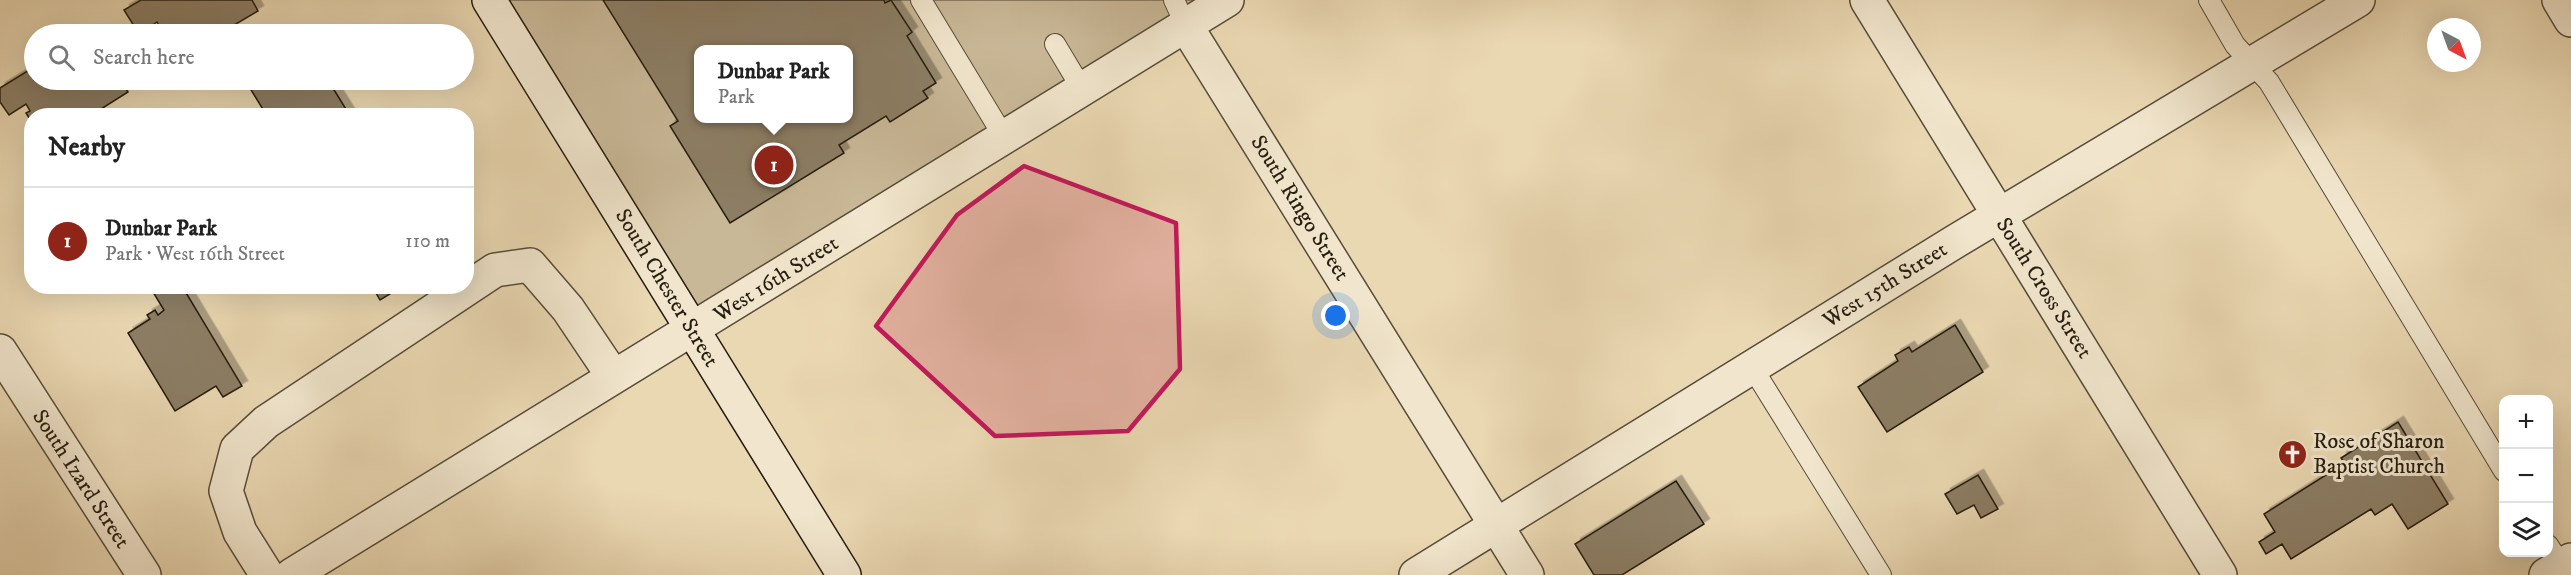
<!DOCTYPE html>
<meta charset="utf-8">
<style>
body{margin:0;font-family:"IM FELL DW Pica",serif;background:#f6f6f6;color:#222}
.controls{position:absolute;right:18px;bottom:18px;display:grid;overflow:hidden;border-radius:12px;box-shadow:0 6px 24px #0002}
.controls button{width:54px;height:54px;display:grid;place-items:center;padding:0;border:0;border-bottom:2px solid #e0e0e0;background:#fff;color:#222;font:30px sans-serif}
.compass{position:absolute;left:2427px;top:18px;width:54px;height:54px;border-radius:50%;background:#fff;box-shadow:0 6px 24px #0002;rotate:139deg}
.you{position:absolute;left:1336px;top:316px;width:21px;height:21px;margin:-15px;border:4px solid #fff;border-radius:50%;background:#1a73e8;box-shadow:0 0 0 9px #1a73e833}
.badge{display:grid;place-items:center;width:39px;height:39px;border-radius:50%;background:#8f2418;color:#fff;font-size:20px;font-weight:700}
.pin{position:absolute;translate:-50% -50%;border:3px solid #fff;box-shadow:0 2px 6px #0006}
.popup{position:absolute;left:694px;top:45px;width:159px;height:78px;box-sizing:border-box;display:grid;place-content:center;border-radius:12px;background:#fff;filter:drop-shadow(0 2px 4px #0005);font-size:20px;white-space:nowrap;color:#767676}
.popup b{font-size:22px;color:#222}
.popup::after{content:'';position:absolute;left:50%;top:100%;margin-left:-12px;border:12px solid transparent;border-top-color:#fff}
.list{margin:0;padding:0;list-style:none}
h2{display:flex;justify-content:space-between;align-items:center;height:78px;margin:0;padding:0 24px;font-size:26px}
h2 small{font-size:20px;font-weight:400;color:#767676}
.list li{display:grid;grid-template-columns:39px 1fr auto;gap:18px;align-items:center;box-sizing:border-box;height:108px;padding:0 24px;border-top:2px solid #e0e0e0}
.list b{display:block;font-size:22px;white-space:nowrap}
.list p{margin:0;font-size:20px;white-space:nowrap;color:#767676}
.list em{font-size:20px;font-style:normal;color:#767676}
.icon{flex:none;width:33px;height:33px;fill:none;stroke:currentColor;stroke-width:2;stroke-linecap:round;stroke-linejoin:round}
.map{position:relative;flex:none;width:2571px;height:575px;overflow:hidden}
.search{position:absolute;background:#fff;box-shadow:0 6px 24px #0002;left:24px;top:24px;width:450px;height:66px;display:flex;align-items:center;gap:15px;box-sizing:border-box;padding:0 21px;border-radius:33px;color:#767676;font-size:22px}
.panel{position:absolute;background:#fff;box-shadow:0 6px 24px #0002;left:24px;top:108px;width:450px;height:186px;border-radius:24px}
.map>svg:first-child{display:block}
.green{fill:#c9b897;stroke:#786a54;stroke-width:1.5;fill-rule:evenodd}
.building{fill:#8c7e65;stroke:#261d11;stroke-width:1.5;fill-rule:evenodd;filter:url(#shadow)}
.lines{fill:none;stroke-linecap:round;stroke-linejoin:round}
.service-casing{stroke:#574c39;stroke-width:22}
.minor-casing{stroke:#574c39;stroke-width:36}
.tertiary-casing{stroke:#574c39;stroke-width:36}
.secondary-casing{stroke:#261d11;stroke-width:36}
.service{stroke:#f1e6cd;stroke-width:20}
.minor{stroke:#f1e6cd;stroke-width:33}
.tertiary{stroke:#f1e6cd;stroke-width:33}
.secondary{stroke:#f1e6cd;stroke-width:33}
.marked{fill:#c2185b;fill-opacity:0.2;stroke:#c2185b;stroke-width:4.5;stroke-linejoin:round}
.labels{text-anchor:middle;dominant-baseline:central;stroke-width:6;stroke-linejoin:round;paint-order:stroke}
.street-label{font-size:22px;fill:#261d11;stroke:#f1e6cd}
.poi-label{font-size:22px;fill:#261d11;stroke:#f1e6cd;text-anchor:start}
</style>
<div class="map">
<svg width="2571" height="575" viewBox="0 0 2571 575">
<defs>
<filter id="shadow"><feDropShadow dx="5.5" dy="-5.5" stdDeviation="0" flood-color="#0004"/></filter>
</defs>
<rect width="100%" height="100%" fill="#ead8b2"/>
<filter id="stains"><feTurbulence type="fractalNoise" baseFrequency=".00333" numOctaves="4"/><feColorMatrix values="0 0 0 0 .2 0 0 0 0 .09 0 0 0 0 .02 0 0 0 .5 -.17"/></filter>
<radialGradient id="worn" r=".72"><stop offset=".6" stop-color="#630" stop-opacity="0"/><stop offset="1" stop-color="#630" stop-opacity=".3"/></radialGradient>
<path class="green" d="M487 0H1224L692 330ZM699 50H849V118H699Z"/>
<path class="building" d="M141 0H252L258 11 219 34H159L156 31 161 29 157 22 139 34 124 10Z
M603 0H884L885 3 891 0 912 32 907 36 936 83 923 91 928 98 890 122 886 116 839 145 844 153 730 223 670 126 678 121ZM699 50H849V118H699Z
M34 67V80H120L128 92 90 116H32L31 121 26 113 30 111 26 104 9 115 0 102V88Z
M245 80H328L349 114 346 116H267Z
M163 286H182L242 386 223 397 216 386 175 411 128 333 150 319 147 315 155 310 158 315 164 310 153 292Z
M372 286H403L380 300Z
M1955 325 1983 372 1887 432 1858 387 1898 361 1895 355 1909 347 1912 352Z
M2398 422 2448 504 2408 529 2392 504 2375 515 2371 509 2291 559 2282 544 2266 554 2259 542 2275 532 2264 514 2345 463 2341 458Z
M1978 475 1998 509 1981 518 1974 505 1957 514 1945 494Z
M1676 481 1704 524 1622 575H1594L1575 544Z"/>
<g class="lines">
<defs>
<path id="service" d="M921 0 1004 137
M1174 0 1186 26
M2209 0 2235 45 2269 82 2504 471
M1055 44 1082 89
M1752 367 1881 575
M2548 545 2566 573"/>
<path id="minor" d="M1867 0 2220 575
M2559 0 2571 20
M1186 26 1527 575
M267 575 240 532 226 491 237 449 266 422 495 270 530 265 568 309 613 376
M292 575 1227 0"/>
<path id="tertiary" d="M0 351 144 575
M1416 575 1956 241 2358 0
M2546 575 2571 560"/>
<path id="secondary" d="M489 0 844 575"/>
</defs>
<use href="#service" class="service-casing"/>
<use href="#minor" class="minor-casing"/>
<use href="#tertiary" class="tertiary-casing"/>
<use href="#secondary" class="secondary-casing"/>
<use href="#service" class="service"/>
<use href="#minor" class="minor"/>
<use href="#tertiary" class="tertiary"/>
<use href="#secondary" class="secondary"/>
</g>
<path class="marked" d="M1024 166 1176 223 1180 369 1128 431 995 436 876 326 957 215Z"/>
<defs>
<symbol id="church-disc" viewBox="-11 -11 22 22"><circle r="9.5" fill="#8f2418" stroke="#f1e6cd"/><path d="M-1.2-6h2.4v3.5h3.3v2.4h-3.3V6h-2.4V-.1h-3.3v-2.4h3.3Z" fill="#fff"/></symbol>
</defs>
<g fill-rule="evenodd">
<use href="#church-disc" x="2276" y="438" width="33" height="33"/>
</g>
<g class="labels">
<g class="street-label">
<text transform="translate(1300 208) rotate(58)">South Ringo Street</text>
<text transform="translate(776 279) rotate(-32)">West 16th Street</text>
<text transform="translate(1885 285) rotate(-32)">West 15th Street</text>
<text transform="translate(667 288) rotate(59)">South Chester Street</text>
<text transform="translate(2044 288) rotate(58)">South Cross Street</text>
<text transform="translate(81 479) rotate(57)">South Izard Street</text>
</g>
<g class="poi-label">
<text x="2313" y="441">Rose of Sharon<tspan x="2313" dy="25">Baptist Church</tspan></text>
</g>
</g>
<rect width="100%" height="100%" filter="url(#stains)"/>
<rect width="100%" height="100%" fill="url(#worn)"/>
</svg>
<div class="controls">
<button>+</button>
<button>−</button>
<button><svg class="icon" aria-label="layers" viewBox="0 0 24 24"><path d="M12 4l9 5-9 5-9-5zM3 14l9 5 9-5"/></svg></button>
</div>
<svg class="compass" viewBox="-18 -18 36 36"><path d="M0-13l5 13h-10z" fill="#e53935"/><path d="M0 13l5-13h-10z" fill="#767676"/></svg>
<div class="you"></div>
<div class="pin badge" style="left:774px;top:165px">1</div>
<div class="popup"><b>Dunbar Park</b>Park</div>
<div class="search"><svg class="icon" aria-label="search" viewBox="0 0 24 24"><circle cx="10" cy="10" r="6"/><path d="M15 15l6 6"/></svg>Search here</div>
<section class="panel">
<h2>Nearby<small></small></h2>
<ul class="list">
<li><span class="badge">1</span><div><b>Dunbar Park</b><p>Park · West 16th Street</p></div><em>110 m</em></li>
</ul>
</section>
</div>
